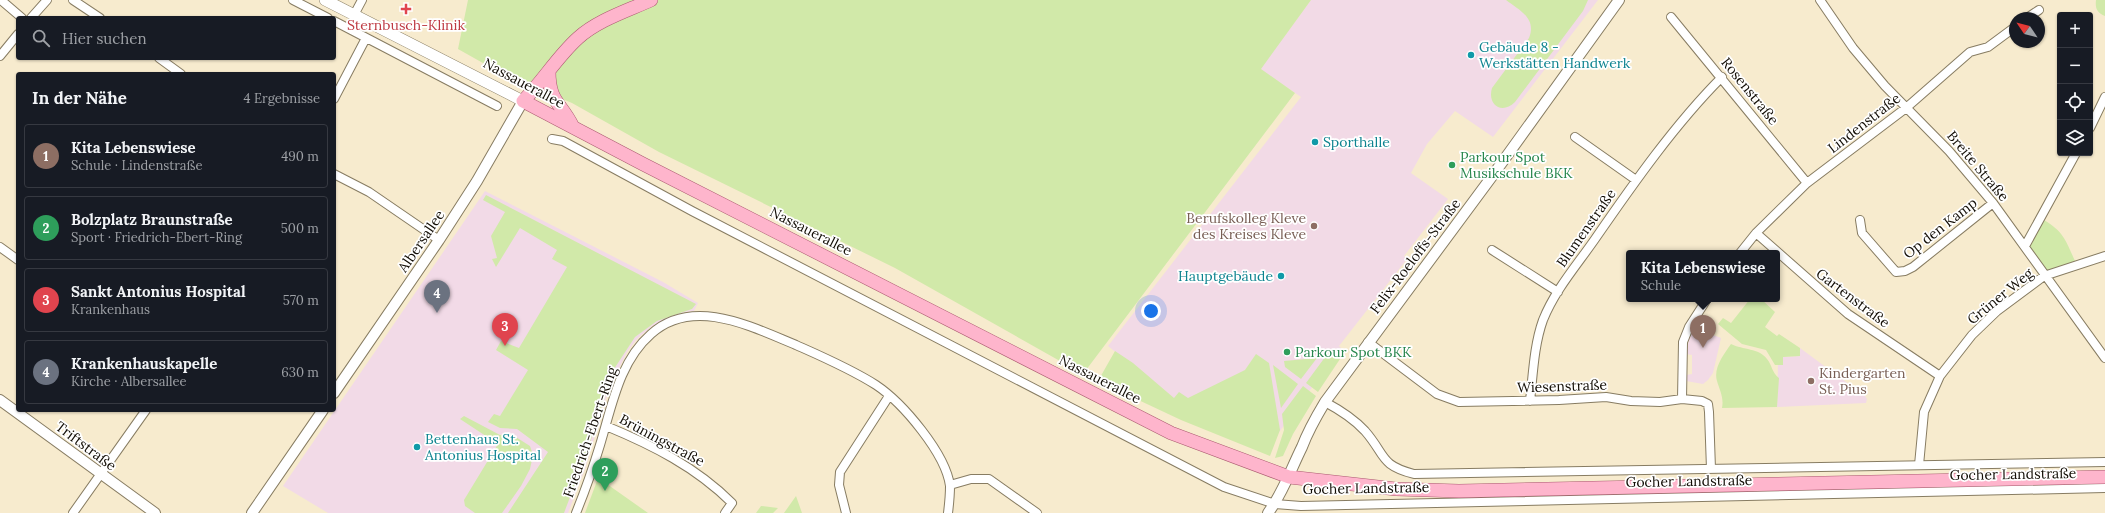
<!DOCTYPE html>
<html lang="de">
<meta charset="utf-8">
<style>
body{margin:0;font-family:Lora,serif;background:#242831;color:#f1f3f6}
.controls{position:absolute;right:12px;top:12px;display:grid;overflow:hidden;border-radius:4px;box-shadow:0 1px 3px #0004}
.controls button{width:36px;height:36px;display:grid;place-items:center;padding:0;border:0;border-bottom:1px solid #363941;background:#171b24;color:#f1f3f6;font:20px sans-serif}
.compass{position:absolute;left:2009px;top:12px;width:36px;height:36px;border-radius:50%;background:#171b24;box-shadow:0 1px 3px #0004;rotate:305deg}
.you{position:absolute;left:1151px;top:311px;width:14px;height:14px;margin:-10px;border:3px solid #fff;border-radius:50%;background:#1a73e8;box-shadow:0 0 0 6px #1a73e833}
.badge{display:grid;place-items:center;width:26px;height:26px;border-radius:50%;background:#2a737a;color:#fff;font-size:13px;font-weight:700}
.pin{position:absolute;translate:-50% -33px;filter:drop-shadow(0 1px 2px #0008)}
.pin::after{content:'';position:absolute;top:21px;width:14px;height:12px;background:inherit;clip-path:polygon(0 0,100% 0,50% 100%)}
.popup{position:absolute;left:1626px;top:250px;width:154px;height:52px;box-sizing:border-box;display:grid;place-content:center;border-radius:4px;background:#171b24;filter:drop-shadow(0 1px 3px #0005);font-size:13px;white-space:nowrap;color:#9ea1a6}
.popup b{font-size:15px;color:#f1f3f6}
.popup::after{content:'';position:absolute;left:50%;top:100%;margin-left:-8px;border:8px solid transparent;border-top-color:#171b24}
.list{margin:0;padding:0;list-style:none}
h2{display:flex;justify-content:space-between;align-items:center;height:52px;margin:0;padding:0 16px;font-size:17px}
h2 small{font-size:13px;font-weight:400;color:#9ea1a6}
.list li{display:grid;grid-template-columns:26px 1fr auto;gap:12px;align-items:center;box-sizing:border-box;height:64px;margin:0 8px 8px;padding:0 8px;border:1px solid #363941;border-radius:4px}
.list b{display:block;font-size:15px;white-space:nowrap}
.list p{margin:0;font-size:13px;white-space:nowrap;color:#9ea1a6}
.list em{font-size:13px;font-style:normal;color:#9ea1a6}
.icon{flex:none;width:22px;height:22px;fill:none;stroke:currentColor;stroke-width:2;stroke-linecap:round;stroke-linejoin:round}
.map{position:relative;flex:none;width:2105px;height:513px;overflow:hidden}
.search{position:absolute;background:#171b24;box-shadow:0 1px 3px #0004;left:16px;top:16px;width:320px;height:44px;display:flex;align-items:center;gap:10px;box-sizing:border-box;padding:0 14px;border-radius:4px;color:#9ea1a6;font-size:15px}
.panel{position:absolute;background:#171b24;box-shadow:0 1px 3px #0004;left:16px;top:72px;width:320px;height:340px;border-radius:4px}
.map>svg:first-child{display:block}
.education{fill:#f2dae6}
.medical{fill:#f2dae7}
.green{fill:#d1e9a9}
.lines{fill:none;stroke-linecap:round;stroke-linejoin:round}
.minor-casing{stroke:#877c62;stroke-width:10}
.tertiary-casing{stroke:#877c62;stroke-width:12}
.secondary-casing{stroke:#877c62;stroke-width:12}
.primary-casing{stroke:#ab5a70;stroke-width:14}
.minor{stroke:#fff;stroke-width:8}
.tertiary{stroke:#fff;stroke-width:10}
.secondary{stroke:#fff;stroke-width:11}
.primary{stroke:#feb5cc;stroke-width:13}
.health-dot{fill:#e0444e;stroke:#fff;stroke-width:1.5}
.culture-dot{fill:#0f9aa8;stroke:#fff;stroke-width:1.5}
.leisure-dot{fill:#2e9e5b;stroke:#fff;stroke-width:1.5}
.education-dot{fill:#8d6e63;stroke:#fff;stroke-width:1.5}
.labels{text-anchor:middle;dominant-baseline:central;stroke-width:3.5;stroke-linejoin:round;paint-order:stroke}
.health-label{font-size:14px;fill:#be3a42;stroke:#fff}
.culture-label{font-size:14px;fill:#0d838f;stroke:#fff;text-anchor:start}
.street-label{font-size:14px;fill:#120d05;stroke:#fff}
.leisure-label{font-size:14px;fill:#27864d;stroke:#fff;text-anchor:start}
.education-label{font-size:14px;fill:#785e54;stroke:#fff;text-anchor:end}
</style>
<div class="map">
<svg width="2105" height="513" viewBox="0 0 2105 513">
<rect width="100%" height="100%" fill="#f7ebce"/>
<path class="education" d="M1311 0H1598L1493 137 1455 111 1427 144 1411 173 1448 199 1404 256 1407 259 1339 346 1341 348 1266 450 1173 398 1108 346 1301 97 1260 69Z
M1704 318 1708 322 1705 332 1721 338 1713 373 1708 380 1703 384 1686 381V375L1692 374V355L1686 354 1690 334 1698 319Z
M1800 348 1865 396 1867 399 1866 403 1777 407 1778 365H1783V357L1800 356Z"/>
<path class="medical" d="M485 191 663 282 698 303 694 311 685 312 652 326 637 339 627 352 609 389 585 469 568 513H328L283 486Z"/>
<path class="green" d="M468 0H1311L1261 69 1295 93 1083 374 895 268 659 152 572 103 506 76 458 49Z
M1506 0H1588L1583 11 1515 102C1502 115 1487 105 1492 88L1529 38C1537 18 1519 10 1506 0Z
M2096 0H2105V16C2097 13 2095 8 2096 0Z
M486 195 696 304 692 309 657 321 635 337 614 369 586 455 564 513H508L548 452 517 429 500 428 488 422 494 414 500 416 528 370 496 350 501 341 519 348 567 267 552 259 557 250 520 228 496 267 492 259 497 258 491 236 505 212 483 200Z
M2044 220C2064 232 2066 241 2075 261L2047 272 2029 246Z
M1750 299H1761L1775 312 1765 327 1777 336 1779 334 1800 348V356L1783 357V365H1775L1766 350 1742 344 1718 324 1723 318 1731 323Z
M1731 344C1743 350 1759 348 1767 359 1772 365 1772 373 1779 378L1777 407 1722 408C1724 398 1720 391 1717 381 1713 368 1724 354 1731 344Z
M1331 349 1342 356 1318 392 1306 383Z
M1115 351 1133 363 1174 398 1179 392 1188 398 1245 370 1256 354 1269 363 1280 430 1270 456 1181 420 1098 381Z
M1317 358 1301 379 1285 367 1284 361Z
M1273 365 1298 384 1281 408Z
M1303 386 1316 396 1293 434 1283 456 1275 458 1284 430 1282 414Z
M464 416 500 435 511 434 530 446 533 455 530 469 521 486 502 513H475L465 506 464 500 498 444 460 419Z
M597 477 648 513H585L597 481Z
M796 496 802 513H784Z
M761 506 778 508 773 513H756Z"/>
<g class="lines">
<defs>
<path id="minor" d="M1 0 22 18
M73 0 100 18
M293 0 328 18
M1820 0 1853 48 1885 86 1949 151 1993 203 2105 358
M354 15 362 0
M1671 17 1807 183
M31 18 47 0
M2027 18 2039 10
M334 21 497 106
M0 56 18 34
M159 58 181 74
M334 99 366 38
M2090 128 2105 97
M1575 137 1636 180
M552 139 563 141 692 211 1224 487 1275 504 1301 506 2105 488
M334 174 369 192 439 240
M1860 220 1862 233 1896 272 1905 271 1913 267 1993 203
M1756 233 1848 314 1940 376
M2025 246 2076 153
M0 247 18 260
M1492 250 1558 292
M1740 253 1756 233 1807 183 1906 108 1970 52 1988 47 2015 27
M1368 342 1437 394 1459 402 1559 400 1606 397 1631 401 1660 402 1682 399 1702 401 1708 404 1709 412 1711 469
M1682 399 1683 342 1689 327 1707 299
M1530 401C1533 374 1534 345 1543 320 1555 290 1577 265 1595 239 1633 184 1675 124 1722 77
M1325 402C1340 410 1354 419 1365 431 1386 455 1379 465 1414 474L2105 462
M606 426C652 445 696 467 732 503L725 513
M1919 465 1924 412 1940 376 1972 335 1997 311 2044 276 2105 256
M950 485 971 479H989L1037 513
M73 513 146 410
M576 513C585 491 593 468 600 445 612 406 619 362 651 334 693 296 752 327 796 345 823 357 851 369 876 385 903 403 946 454 950 486 950 494 949 505 948 513
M846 513 839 485 840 472 889 396"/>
<path id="tertiary" d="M334 393 439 240 477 181 523 101
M0 400 155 513
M252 513 323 410
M1268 513C1283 493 1291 469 1302 447 1308 431 1316 417 1325 402L1493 175 1619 0"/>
<path id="secondary" d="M325 0 523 101"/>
<path id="primary" d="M651 0C627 11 598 20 578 38 557 57 543 81 523 101L643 164 1171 433 1289 477 1396 489 1459 491 2105 477
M549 71C549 103 561 102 573 127"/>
</defs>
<use href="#minor" class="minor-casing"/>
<use href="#tertiary" class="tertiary-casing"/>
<use href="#secondary" class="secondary-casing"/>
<use href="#primary" class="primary-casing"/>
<use href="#minor" class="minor"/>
<use href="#tertiary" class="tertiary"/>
<use href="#secondary" class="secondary"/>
<use href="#primary" class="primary"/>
</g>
<path class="health-dot" d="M404 3h4v4h4v4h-4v4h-4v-4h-4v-4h4z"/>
<g class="culture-dot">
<circle cx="1471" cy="55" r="4"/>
<circle cx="1315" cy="142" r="4"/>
<circle cx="1281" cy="276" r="4"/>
<circle cx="417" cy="447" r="4"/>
</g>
<g class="leisure-dot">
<circle cx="1452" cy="165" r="4"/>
<circle cx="1287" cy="352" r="4"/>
</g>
<g class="education-dot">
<circle cx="1314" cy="226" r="4"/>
<circle cx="1811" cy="381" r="4"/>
</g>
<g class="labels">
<g class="health-label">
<text x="406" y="25">Sternbusch-Klinik</text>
</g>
<g class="culture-label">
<text x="1479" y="47">Gebäude 8 -<tspan x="1479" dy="16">Werkstätten Handwerk</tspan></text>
<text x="1323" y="142">Sporthalle</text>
<text x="1273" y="276" text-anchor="end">Hauptgebäude</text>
<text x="425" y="439">Bettenhaus St.<tspan x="425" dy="16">Antonius Hospital</tspan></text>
</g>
<g class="street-label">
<text transform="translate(524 83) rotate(28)">Nassauerallee</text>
<text transform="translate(1750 91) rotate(51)">Rosenstraße</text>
<text transform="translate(1864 123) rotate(-38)">Lindenstraße</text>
<text transform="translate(1978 166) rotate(50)">Breite Straße</text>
<text transform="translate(1586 228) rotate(-55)">Blumenstraße</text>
<text transform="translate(1940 228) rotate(-38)">Op den Kamp</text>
<text transform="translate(811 231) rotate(27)">Nassauerallee</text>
<text transform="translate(421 241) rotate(-56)">Albersallee</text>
<text transform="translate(1415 256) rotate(-53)">Felix-Roeloffs-Straße</text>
<text transform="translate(2000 296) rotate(-39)">Grüner Weg</text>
<text transform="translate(1853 298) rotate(37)">Gartenstraße</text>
<text transform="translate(1100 379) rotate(27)">Nassauerallee</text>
<text transform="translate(1562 386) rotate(-2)">Wiesenstraße</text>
<text transform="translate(590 432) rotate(-71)">Friedrich-Ebert-Ring</text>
<text transform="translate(662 440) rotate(28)">Brüningstraße</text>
<text transform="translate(86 446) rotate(37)">Triftstraße</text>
<text transform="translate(2013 474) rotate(-1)">Gocher Landstraße</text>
<text transform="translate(1689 481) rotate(-1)">Gocher Landstraße</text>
<text transform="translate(1366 488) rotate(-1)">Gocher Landstraße</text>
</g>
<g class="leisure-label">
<text x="1460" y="157">Parkour Spot<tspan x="1460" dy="16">Musikschule BKK</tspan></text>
<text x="1295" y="352">Parkour Spot BKK</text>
</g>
<g class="education-label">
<text x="1306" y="218">Berufskolleg Kleve<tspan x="1306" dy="16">des Kreises Kleve</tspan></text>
<text x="1819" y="373" text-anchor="start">Kindergarten<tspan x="1819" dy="16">St. Pius</tspan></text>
</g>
</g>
</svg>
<div class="controls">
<button>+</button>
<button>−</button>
<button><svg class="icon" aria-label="locate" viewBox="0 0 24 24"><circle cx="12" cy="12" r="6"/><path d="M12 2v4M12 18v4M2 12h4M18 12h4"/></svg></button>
<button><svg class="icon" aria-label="layers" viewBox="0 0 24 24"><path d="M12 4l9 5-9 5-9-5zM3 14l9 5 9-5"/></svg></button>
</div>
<svg class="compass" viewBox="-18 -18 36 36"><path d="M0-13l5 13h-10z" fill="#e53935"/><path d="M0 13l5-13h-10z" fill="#9ea1a6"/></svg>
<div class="you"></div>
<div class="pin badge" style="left:1703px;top:348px;background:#8d6e63">1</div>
<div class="popup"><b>Kita Lebenswiese</b>Schule</div>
<div class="pin badge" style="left:605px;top:491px;background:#2e9e5b">2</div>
<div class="pin badge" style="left:505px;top:346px;background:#e0444e">3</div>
<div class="pin badge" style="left:437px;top:313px;background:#6b7280">4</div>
<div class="search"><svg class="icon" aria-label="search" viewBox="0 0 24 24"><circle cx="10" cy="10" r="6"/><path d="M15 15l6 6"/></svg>Hier suchen</div>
<section class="panel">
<h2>In der Nähe<small>4 Ergebnisse</small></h2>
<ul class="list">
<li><span class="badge" style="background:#8d6e63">1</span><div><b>Kita Lebenswiese</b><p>Schule · Lindenstraße</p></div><em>490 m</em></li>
<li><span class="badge" style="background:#2e9e5b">2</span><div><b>Bolzplatz Braunstraße</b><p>Sport · Friedrich-Ebert-Ring</p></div><em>500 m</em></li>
<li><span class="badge" style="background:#e0444e">3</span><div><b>Sankt Antonius Hospital</b><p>Krankenhaus</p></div><em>570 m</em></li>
<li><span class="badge" style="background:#6b7280">4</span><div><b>Krankenhauskapelle</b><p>Kirche · Albersallee</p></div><em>630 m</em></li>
</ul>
</section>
</div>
